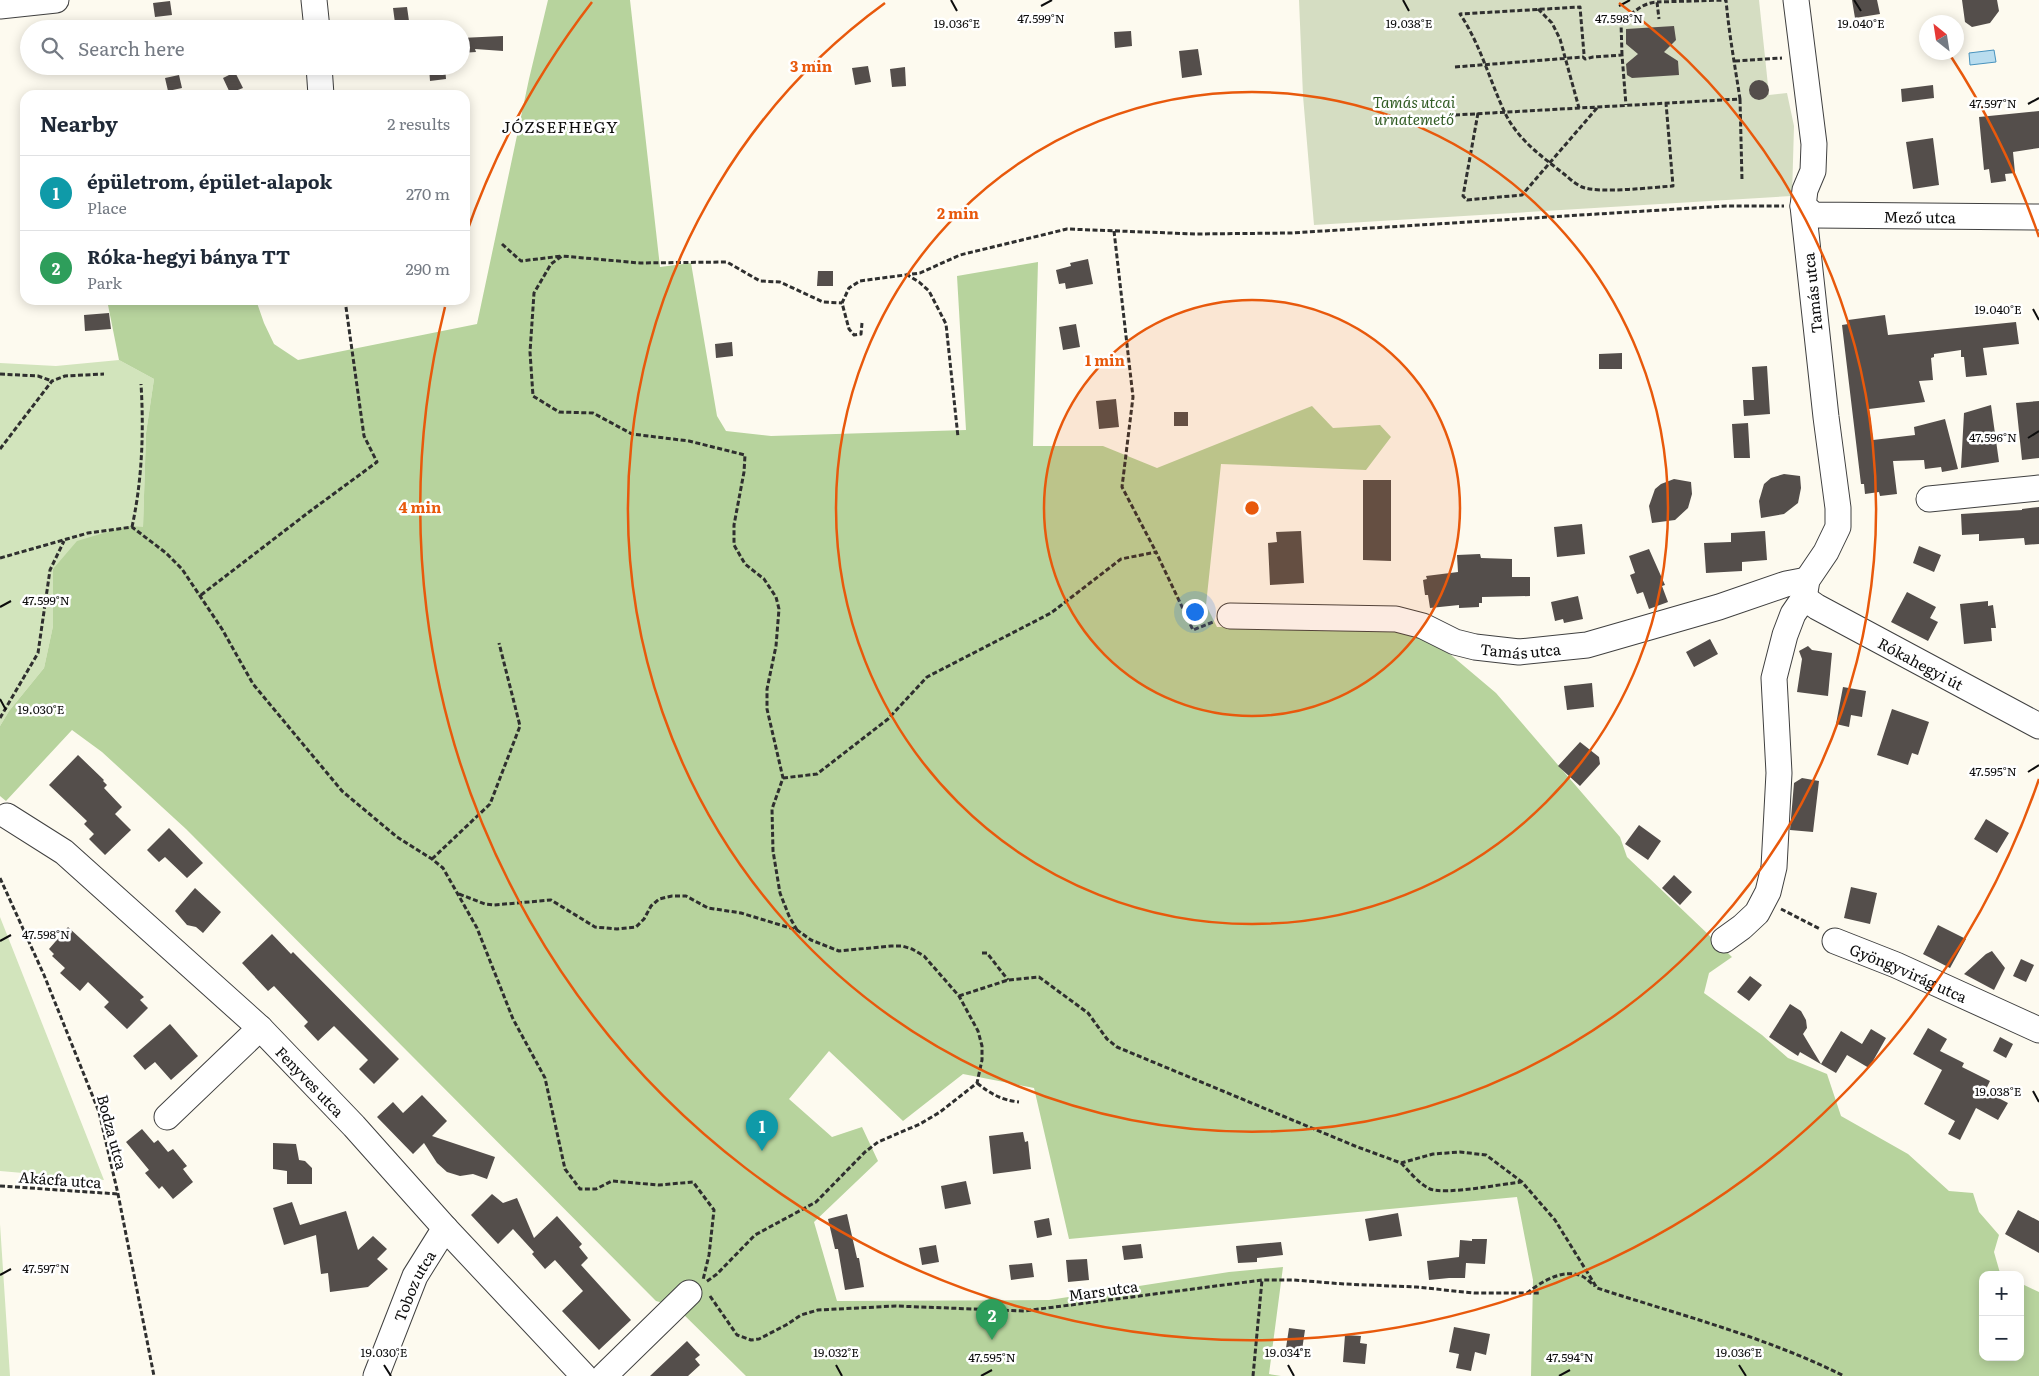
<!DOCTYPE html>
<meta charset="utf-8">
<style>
body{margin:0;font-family:Literata,serif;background:#f2f2f3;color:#1f2937}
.controls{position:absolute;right:15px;bottom:15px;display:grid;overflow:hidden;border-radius:10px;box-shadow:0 2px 12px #0003}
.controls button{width:45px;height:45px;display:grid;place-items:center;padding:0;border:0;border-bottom:1px solid #e0e1e3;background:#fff;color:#1f2937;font:25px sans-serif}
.compass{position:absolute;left:1919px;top:15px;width:45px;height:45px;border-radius:50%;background:#fff;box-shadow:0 2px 12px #0003;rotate:330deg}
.you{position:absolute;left:1194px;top:611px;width:18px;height:18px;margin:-12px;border:4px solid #fff;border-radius:50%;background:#1a73e8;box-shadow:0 0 0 8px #1a73e833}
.badge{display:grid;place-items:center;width:32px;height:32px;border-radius:50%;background:#d93025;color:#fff;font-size:16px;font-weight:700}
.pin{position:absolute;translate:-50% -41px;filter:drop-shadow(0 1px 2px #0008)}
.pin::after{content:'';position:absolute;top:26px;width:18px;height:15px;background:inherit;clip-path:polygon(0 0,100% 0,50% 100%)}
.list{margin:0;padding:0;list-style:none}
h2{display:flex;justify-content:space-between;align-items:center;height:65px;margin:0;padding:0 20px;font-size:21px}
h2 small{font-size:16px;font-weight:400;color:#747a83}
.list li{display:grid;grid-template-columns:32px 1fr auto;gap:15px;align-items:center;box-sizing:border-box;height:75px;padding:0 20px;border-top:1px solid #e0e1e3}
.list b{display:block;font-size:19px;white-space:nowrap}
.list p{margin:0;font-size:16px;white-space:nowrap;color:#747a83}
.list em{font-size:16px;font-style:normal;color:#747a83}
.icon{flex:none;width:28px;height:28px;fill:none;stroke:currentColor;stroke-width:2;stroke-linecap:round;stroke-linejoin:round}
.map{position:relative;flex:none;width:2039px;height:1376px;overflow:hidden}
.search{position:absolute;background:#fff;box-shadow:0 2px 12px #0003;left:20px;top:20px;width:450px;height:55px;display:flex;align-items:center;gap:12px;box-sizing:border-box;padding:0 18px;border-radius:28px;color:#747a83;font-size:19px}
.panel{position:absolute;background:#fff;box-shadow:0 2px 12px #0003;left:20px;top:90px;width:450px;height:215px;border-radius:15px}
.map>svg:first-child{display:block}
.green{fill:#d2e4bc}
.forest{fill:#b7d39d}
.cemetery{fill:#d5ddc2}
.water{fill:#b9ddef;stroke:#4893be}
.building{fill:#544e4b}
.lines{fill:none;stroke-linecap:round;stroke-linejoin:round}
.minor-casing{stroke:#404040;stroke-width:27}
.path{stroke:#2f2f2f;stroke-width:3;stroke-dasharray:5 2.5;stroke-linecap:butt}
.minor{stroke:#fff;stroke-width:25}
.ticks{fill:none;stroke:#0d0d0d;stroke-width:2}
.ring{fill:none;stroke:#e8590c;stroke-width:2.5}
.labels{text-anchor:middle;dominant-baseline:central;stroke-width:5;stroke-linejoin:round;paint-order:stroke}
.park-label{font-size:15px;font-style:italic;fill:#325d25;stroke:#fff}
.street-label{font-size:15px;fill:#0d0d0d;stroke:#fff}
.neighbourhood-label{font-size:16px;letter-spacing:1px;fill:#0d0d0d;stroke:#fff}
.ticks-label{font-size:12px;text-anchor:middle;fill:#0d0d0d;stroke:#fff;stroke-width:5;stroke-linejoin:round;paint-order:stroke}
.centre{fill:#e8590c;stroke:#fff;stroke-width:2.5}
.ring-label{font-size:15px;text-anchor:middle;font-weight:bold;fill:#e8590c;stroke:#fff;stroke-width:5;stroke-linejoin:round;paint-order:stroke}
</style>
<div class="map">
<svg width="2039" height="1376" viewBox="0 0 2039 1376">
<rect width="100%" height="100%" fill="#fdfaef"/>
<path class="green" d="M119 360 154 379 146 433 143 528 131 526 53 569V626L44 668 9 711 0 726V363L56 366Z
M0 917 104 1180 0 1171Z
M0 1224 10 1376H0Z"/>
<path class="forest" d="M548 0H630L660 267 691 263 717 416 726 431 771 436 966 430 957 276 1038 262 1033 446H1103L1157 468 1312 406 1333 428 1380 425 1391 437 1366 470 1221 464 1206 605 1217 627 1400 629 1426 640 1451 655 1496 693 1620 837 1627 857 1732 957 1709 973 1704 993 1762 1035 1788 1058 1827 1074 1841 1116 1908 1154 1949 1191 1973 1193 1979 1212 1999 1235 1994 1252 2000 1273 2004 1275H1983V1357H2020V1283L2039 1292V1376H1531L1533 1280 1517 1197 1069 1239 1034 1088 963 1074 903 1121 829 1051 789 1099 832 1137 862 1127 878 1161 814 1222 837 1301 1049 1300 1229 1272 1283 1267 1269 1374 1281 1376H746L675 1306 656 1301 186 829 102 752 72 730 6 801 0 796V726L9 711 44 668 53 626V569L77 541 117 529 131 526 143 527 146 433 154 379 119 360 107 300H256L264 323 274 344 298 360 477 324 529 79Z"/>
<path class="cemetery" d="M1299 0H1759L1769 95 1787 93 1794 126 1792 196 1314 225 1303 96Z"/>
<path class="water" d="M1994 50 1996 62 1970 65 1969 53Z"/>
<path class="building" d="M1852 0H1877L1880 14 1855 18Z
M1962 0H1997L1999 11 1990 23 1972 27 1965 22Z
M170 1 172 15 155 17 153 3Z
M407 7 409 21 395 23 393 8Z
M1674 26 1676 40 1664 52 1678 61 1679 75 1632 78 1627 75 1626 64 1638 54 1626 44V29Z
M1131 31 1132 46 1115 48 1114 32Z
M503 36V51L475 49 476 52 461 53V38Z
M1198 49 1202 75 1182 78 1179 51Z
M437 66H445L446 79 430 81 429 67Z
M868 66 871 82 855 85 852 68Z
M905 67 906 86 892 87 890 69Z
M235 72 243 88 230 93 223 78Z
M179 75 182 88 168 91 165 78Z
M1749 90a10 10 0 1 1 20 0a10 10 0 1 1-20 0Z
M1933 85 1934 98 1902 102 1901 89Z
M2039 111V148L2013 152 2015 173 2005 174 2006 181 1991 183 1989 169 1984 170 1979 117Z
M1933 138 1939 185 1913 189 1906 142Z
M1088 259 1093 284 1066 289 1065 283 1059 284 1056 270 1071 266 1070 263Z
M818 271H833V286H817Z
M109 313 111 329 85 331 84 315Z
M1885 315 1888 335 2016 322 2019 344 1983 348 1987 375 1966 377 1964 357H1961V350L1934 354V357L1931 358 1933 380 1919 381 1925 402 1869 409 1873 440 1915 435 1914 427 1945 419 1958 469 1942 472 1941 467 1925 469 1924 460 1893 461 1897 494 1880 496 1879 492 1865 494 1864 484H1861L1842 325 1848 324V320Z
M1076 324 1080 347 1063 350 1059 327Z
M732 342 733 356 716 358 715 344Z
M1622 353V369H1599V354Z
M1767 366 1770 414 1744 416 1743 400H1754L1752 367Z
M1116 399 1119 427 1099 429 1096 401Z
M2039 401V458L2022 460 2016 403Z
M1991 405 1999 462 1961 468 1964 413Z
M1174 412H1188V426H1174Z
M1748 423 1750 458H1734L1732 424Z
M1784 474 1800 476 1801 488 1798 503 1784 514 1761 518 1759 501 1764 484 1771 478Z
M1674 479 1691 482 1692 494 1688 508 1675 520 1652 523 1649 506 1655 489 1661 484Z
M1363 480H1391V561L1363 560Z
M2039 507V544L2025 545 2024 538 1979 541V534L1962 535 1961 514 2022 510V509Z
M1582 524 1585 554 1557 557 1554 527Z
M1301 531 1304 583 1270 585 1268 543 1277 542 1276 532Z
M1765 531 1767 560 1742 562V571L1706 573 1704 543 1731 542V533Z
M1919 546 1941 555 1934 572 1913 563Z
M1649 549 1665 585 1662 586 1668 602 1649 609 1643 592 1637 594 1630 575 1635 573 1629 556Z
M1480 554 1481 558 1512 559V577H1530V596L1482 597V603H1479V607L1459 608V605L1430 608 1428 595H1425L1423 580 1427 579 1426 576 1458 572 1457 555Z
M1907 592 1936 607 1930 618 1938 622 1928 641 1891 622Z
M1578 596 1583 619 1564 623 1563 619 1555 621 1551 602Z
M1988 601V606L1993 605 1996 628H1991L1992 641 1964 644 1960 604Z
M1710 639 1718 654 1694 667 1686 652Z
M1808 646 1812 650 1832 653 1828 696 1797 692 1802 659 1799 651Z
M1592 683 1594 707 1567 710 1564 686Z
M1843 687 1866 691 1862 717 1851 715 1849 727 1836 724Z
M1892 709 1929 722 1918 755 1912 753 1908 765 1877 755Z
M1580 742 1599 757 1600 764 1580 786 1558 766Z
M78 755 104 780 103 781 107 785 104 788 122 807 115 814 131 830 105 855 89 839 94 834 84 824 87 821 49 785Z
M1802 778 1819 781 1813 832 1790 830 1794 783Z
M1986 819 2009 833 1997 853 1974 839Z
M1639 825 1661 841 1648 860 1625 844Z
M169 828 203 863 187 878 165 857 159 862 147 850Z
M1674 875 1692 892 1680 905 1662 888Z
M1851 887 1877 893 1870 924 1844 918Z
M195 888 221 912 203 933 196 927 187 925 175 911Z
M1938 925 1966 939 1950 968 1923 954Z
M68 927 144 997 140 1000 148 1008 127 1029 104 1007 109 1002 88 982 80 991 60 973 65 968 52 956 54 954 49 949Z
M272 934 291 954 293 952 399 1059 374 1084 359 1069 368 1060 334 1026 318 1041 304 1026 308 1022 274 986 268 991 242 963Z
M1992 951 2005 968 1994 990 1964 974 1986 954Z
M2021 959 2034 965 2026 982 2013 976Z
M1750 976 1762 985 1749 1001 1737 992Z
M1790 1004 1801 1011 1806 1020 1807 1028 1803 1034 1821 1064 1841 1031 1862 1044 1871 1029 1886 1038 1869 1068 1847 1055 1836 1073 1800 1052 1798 1056 1769 1037Z
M170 1024 198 1056 171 1080 155 1062 145 1070 133 1056Z
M1928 1028 1947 1039 1940 1051 1964 1063 1962 1067 1990 1081 1985 1091 2008 1103 1998 1120 1976 1108 1960 1140 1948 1134 1955 1121 1924 1104 1942 1070 1913 1054Z
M2000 1037 2013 1044 2006 1058 1993 1051Z
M422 1095 447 1121 432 1136 495 1157 487 1179 473 1174 460 1176 447 1172 437 1163 424 1143 413 1154 377 1117 393 1102 403 1113Z
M142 1129 154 1143 158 1140 168 1152 173 1149 187 1166 183 1169 193 1182 173 1199 162 1186 159 1189 145 1173 149 1170 126 1142Z
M1023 1132 1025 1142 1028 1141 1031 1169 993 1174 989 1136Z
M273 1143 296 1144 299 1160 305 1161 312 1168V1184H287V1171L273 1169Z
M966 1181 971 1204 945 1209 941 1186Z
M492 1194 503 1203 517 1198 534 1238 557 1216 582 1244 579 1247 588 1258 581 1265 631 1320 599 1350 562 1311 583 1291 555 1260 545 1269 532 1254 534 1252 513 1229 498 1244 471 1215Z
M292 1202 300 1225 346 1211 358 1250 373 1236 387 1249 377 1259 388 1269 368 1287 330 1292 328 1273 321 1274 316 1235 284 1245 273 1208Z
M2018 1210 2039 1221V1253L2005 1234Z
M1398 1213 1402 1236 1369 1241 1365 1219Z
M847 1214 857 1258H859L864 1287 845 1290 838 1249H835L828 1219Z
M1049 1218 1052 1235 1037 1238 1034 1221Z
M1472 1239H1487L1485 1264 1466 1263 1465 1278H1449L1429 1280 1427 1261 1459 1257 1460 1240 1472 1241Z
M1281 1242 1283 1255 1257 1258V1262L1238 1263 1236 1246Z
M1141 1244 1143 1258 1124 1260 1122 1246Z
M936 1245 939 1262 922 1265 919 1248Z
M1087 1259 1089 1280 1068 1282 1066 1260Z
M1032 1263 1034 1277 1011 1280 1009 1265Z
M1454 1327 1490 1334 1486 1355 1475 1352 1471 1371 1456 1368 1459 1354 1449 1352Z
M1289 1328 1305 1330 1302 1350 1286 1348Z
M1345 1335 1361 1336 1360 1343 1367 1344 1365 1364 1343 1362Z
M687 1341 700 1355 695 1359 700 1365 688 1376H650Z"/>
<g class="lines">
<defs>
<g id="minor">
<path d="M314 0 317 29"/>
<path d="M0 6 56 0"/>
<path d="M319 66 321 95"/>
<path id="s1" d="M1803 206 1814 215 2039 217"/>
<path d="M1929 499 2039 488"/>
<path id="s2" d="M1804 598 1817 607 2039 726"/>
<path id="s3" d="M1230 616 1396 619 1423 626 1455 642 1475 647 1519 652 1587 645 1719 607 1786 584 1807 580"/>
<path id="s4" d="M7 816 64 852 260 1028 354 1126 445 1228 584 1376"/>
<path d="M1724 940 1742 927 1757 913 1768 892 1774 867 1779 773 1774 678 1785 635 1793 614 1804 598 1807 580 1826 552 1838 527V508L1826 417 1803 206 1805 190 1813 171 1814 144 1796 0"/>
<path id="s5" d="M1835 941 1896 965 2039 1030"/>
<path d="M167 1117 260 1028"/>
<path id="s6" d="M376 1376 415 1276 445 1228"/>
<path d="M604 1376 689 1293"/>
</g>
</defs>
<use href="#minor" class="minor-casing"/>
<path class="path" d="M1538 9 1552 23 1560 39 1579 108
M1584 54 1580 7 1460 14C1480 44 1489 78 1504 111 1517 139 1540 155 1564 174 1569 178 1575 184 1582 187 1599 194 1654 187 1673 186L1666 103
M1622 55 1621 22C1634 13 1641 3 1657 2L1659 19
M1735 61 1782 58
M1455 67 1583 57 1585 59 1593 57 1622 55 1626 105
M1740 99 1742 180
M1478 113 1463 196 1467 200 1522 195 1597 108
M1455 115 1740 99C1735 66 1729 34 1726 0L1657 2
M1114 231 1133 397 1122 487 1156 552
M502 244 521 261 562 256
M906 274 919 282 929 291 946 324 958 437
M862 323 861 334 854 335 849 329 842 303 849 288 860 281 920 273 960 255 1067 229 1196 234 1291 233 1726 206H1784
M0 374 38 376 52 381
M0 449 52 381 65 376 104 374
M132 527C142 481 144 432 141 384
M0 558 88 533 132 527 166 553 182 569 222 629 253 684 342 791 397 837 432 859 443 868 477 928 513 1019 545 1078 565 1169 580 1189H596L612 1181 659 1185 693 1182 714 1210 709 1255 703 1280
M201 595 309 512 377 462 364 436 345 300
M0 718 38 653 50 570 64 541
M783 778 817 774 888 719 927 677 1051 613 1121 559 1156 552 1193 630 1213 622
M432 859 490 804 520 726 499 643
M0 878 44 975 99 1112 118 1194 154 1376
M459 894 485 904 494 905 551 900 595 927 617 929 636 927 644 919 651 906 659 899 672 896H686L708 908 741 913 797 930 811 940 839 951 891 946H902L912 949 924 956 959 996 978 1031 982 1046V1060L977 1083 940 1112 920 1124 878 1142 865 1152 816 1202 755 1235 717 1274 706 1282
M1781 909 1820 929
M797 930 789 916 780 893 773 851 772 809 783 778 767 709V689L776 646 779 609 776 597 764 579 745 564 734 545V525L744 472 745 455 689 441 632 434 593 413 559 412 533 396 530 352 534 293 551 264 562 256 640 263 727 262 760 281 780 282 823 302 842 303
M982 953H987L1008 980
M959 996 1008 980 1039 977 1088 1013 1107 1039 1117 1047 1355 1146 1401 1163 1433 1154 1460 1152 1486 1155 1522 1182 1555 1220 1597 1288C1680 1315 1766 1337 1844 1376
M977 1083C991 1094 1001 1100 1019 1102
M1401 1163C1410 1172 1419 1184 1430 1189 1446 1195 1502 1184 1521 1182
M0 1186 118 1194
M1527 1293C1541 1282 1563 1268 1582 1276 1586 1278 1591 1283 1595 1286
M710 1296 737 1335 751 1340 759 1339 786 1325 801 1315 818 1310 896 1306 1024 1311 1262 1280H1294L1344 1284 1416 1287 1474 1293H1541
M1253 1376 1262 1280"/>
<use href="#minor" class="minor"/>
</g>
<path class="ticks" d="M951 0 957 11M1403 0 1409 11M1854 0 1861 11M1041 6 1052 0M1619 6 1630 0M2028 104 2039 98M2033 309 2039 320M2028 438 2039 431M0 607 11 601M0 699 6 710M2028 772 2039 765M0 941 11 935M2033 1091 2039 1102M0 1275 11 1269M384 1365 391 1376M836 1365 842 1376M1288 1365 1294 1376M1739 1365 1746 1376M981 1376 992 1370M1559 1376 1570 1370"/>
<circle cx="1252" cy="508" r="208" fill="#e8590c" fill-opacity=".12"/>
<g class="ring">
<circle cx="1252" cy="508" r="208"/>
<circle cx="1252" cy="508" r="416"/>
<path d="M1619 3A624 624 0 1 1 885 3"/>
<path d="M2039 779A832 832 0 0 1 445 307M465 237A832 832 0 0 1 592 2M1950 55A832 832 0 0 1 2039 237"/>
</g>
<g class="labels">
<g class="park-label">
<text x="1414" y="101">Tamás utcai<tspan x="1414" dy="17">urnatemető</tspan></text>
</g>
<g class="street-label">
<text stroke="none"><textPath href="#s1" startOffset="120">Mező utca</textPath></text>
<text transform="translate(1812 293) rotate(-96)">Tamás utca</text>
<text stroke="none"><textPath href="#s3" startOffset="296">Tamás utca</textPath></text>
<text stroke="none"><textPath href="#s2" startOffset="134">Rókahegyi út</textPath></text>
<text stroke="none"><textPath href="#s5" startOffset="80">Gyöngyvirág utca</textPath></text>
<text stroke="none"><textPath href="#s4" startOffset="404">Fenyves utca</textPath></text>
<text transform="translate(113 1132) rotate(75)">Bodza utca</text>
<text transform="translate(60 1179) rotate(4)">Akácfa utca</text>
<text stroke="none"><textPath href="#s6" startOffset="98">Toboz utca</textPath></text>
<text transform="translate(1103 1290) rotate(-8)">Mars utca</text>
</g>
<g class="neighbourhood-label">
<text x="560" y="126">JÓZSEFHEGY</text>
</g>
</g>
<g class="ticks-label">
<text x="1041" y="23">47.599°N</text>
<text x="1619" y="23">47.598°N</text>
<text x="957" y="28">19.036°E</text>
<text x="1409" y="28">19.038°E</text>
<text x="1861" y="28">19.040°E</text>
<text x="1993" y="108">47.597°N</text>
<text x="1998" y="314">19.040°E</text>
<text x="1993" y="442">47.596°N</text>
<text x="46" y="605">47.599°N</text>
<text x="41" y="714">19.030°E</text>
<text x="1993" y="776">47.595°N</text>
<text x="46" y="939">47.598°N</text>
<text x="1998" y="1096">19.038°E</text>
<text x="46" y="1273">47.597°N</text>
<text x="384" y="1357">19.030°E</text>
<text x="836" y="1357">19.032°E</text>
<text x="1288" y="1357">19.034°E</text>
<text x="1739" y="1357">19.036°E</text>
<text x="992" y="1362">47.595°N</text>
<text x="1570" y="1362">47.594°N</text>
</g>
<circle cx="1252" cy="508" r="8" class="centre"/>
<g class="ring-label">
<text x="811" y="72">3 min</text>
<text x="958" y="219">2 min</text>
<text x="1105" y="366">1 min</text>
<text x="420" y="513">4 min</text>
</g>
</svg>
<div class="controls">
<button>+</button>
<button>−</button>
</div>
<svg class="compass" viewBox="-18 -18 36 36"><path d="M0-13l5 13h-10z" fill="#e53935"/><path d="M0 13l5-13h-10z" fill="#747a83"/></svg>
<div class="you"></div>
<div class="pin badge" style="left:762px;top:1151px;background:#0f9aa8">1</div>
<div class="pin badge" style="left:992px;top:1340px;background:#2e9e5b">2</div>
<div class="search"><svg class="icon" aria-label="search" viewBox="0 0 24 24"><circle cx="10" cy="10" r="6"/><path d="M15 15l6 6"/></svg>Search here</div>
<section class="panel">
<h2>Nearby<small>2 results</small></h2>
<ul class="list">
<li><span class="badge" style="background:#0f9aa8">1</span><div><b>épületrom, épület-alapok</b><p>Place</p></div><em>270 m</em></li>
<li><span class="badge" style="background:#2e9e5b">2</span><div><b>Róka-hegyi bánya TT</b><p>Park</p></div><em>290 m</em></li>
</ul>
</section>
</div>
